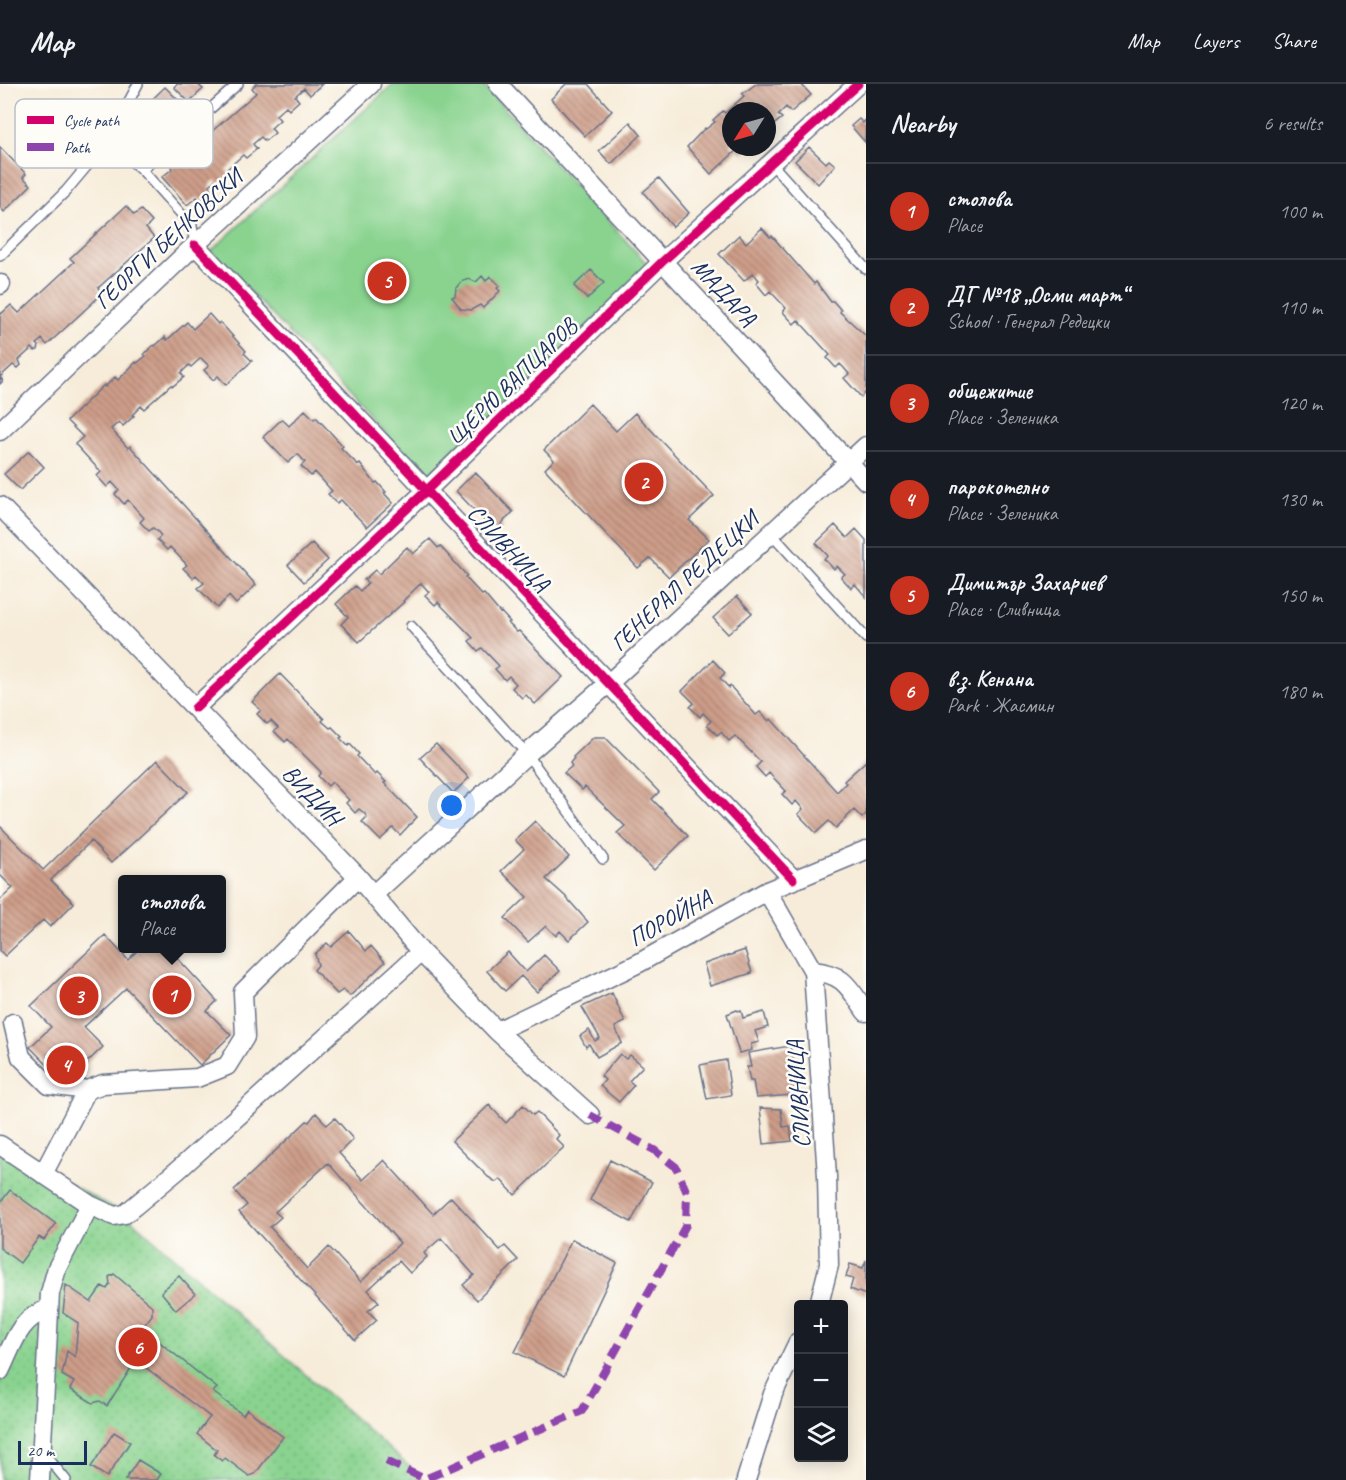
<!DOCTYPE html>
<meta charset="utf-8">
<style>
body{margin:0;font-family:Caveat,sans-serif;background:#20242c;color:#f1f3f6}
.controls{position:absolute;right:18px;bottom:18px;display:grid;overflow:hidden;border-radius:6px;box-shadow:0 3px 15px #0003}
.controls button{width:54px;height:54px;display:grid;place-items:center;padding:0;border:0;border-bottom:2px solid #363941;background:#171b24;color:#f1f3f6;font:30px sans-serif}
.compass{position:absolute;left:722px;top:18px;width:54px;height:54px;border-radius:50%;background:#171b24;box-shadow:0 3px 15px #0003;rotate:233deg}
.scale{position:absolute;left:18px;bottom:15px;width:69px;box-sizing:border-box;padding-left:6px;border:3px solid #1b2f5e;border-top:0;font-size:16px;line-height:21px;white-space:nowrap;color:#1b2f5e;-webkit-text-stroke:4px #fdfcf7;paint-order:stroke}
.you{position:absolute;left:452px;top:722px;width:21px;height:21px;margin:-15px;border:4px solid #fff;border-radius:50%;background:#1a73e8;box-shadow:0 0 0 9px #1a73e833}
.badge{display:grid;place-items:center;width:39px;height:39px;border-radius:50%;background:#c8321e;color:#fff;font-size:20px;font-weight:700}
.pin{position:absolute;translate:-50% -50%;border:3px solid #fff;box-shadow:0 2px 6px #0006}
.popup{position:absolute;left:118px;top:791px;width:108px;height:78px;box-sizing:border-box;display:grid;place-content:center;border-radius:6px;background:#171b24;filter:drop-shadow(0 2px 4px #0005);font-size:20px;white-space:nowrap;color:#9ea1a6}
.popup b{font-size:22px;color:#f1f3f6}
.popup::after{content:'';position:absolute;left:50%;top:100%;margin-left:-12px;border:12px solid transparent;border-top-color:#171b24}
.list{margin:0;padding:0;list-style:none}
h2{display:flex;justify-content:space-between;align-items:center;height:78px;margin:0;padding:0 24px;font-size:26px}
h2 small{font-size:20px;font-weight:400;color:#9ea1a6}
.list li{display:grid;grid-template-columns:39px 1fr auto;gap:18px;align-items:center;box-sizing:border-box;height:96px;padding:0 24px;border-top:2px solid #363941}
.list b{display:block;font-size:22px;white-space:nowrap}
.list p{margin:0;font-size:20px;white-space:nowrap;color:#9ea1a6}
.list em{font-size:20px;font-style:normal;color:#9ea1a6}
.icon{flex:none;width:33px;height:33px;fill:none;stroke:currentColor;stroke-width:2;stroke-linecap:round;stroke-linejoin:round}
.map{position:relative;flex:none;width:866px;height:1396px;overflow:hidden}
header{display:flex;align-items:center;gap:36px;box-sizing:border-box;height:84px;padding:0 30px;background:#171b24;border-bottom:2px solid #363941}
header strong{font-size:28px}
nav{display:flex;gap:33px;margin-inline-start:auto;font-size:21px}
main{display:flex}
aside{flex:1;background:#171b24}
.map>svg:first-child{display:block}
.green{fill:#89d38f;stroke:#528176;stroke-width:1.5}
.garden{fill:url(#garden-dots);stroke:#528176;stroke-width:1.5}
.building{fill:url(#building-back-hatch);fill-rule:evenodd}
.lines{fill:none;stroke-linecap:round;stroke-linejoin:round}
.service-casing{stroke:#687189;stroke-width:12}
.minor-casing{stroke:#687189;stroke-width:21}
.service{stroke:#fff;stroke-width:9}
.minor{stroke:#fff;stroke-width:18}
.quiet{stroke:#8e44ad;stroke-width:8;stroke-dasharray:15 8;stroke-linecap:butt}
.cycleway-casing{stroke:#fdfcf7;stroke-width:13}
.cycleway{stroke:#d6006c;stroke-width:9}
.labels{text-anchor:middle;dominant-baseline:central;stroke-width:5;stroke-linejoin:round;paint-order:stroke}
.street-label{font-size:24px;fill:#1b2f5e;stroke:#fdfcf7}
.key{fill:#fdfcf7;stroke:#b9bec9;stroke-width:1.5}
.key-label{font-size:16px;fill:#1b2f5e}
</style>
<header>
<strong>Map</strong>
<nav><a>Map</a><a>Layers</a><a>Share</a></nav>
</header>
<main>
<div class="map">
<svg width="866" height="1396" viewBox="0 0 866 1396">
<defs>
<pattern id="garden-dots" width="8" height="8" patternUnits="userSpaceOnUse" patternTransform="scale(1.5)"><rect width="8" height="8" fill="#89d38f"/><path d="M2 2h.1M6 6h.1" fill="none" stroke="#76b57e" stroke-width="1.8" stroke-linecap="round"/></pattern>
<pattern id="building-back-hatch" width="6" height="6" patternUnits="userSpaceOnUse" patternTransform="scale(1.5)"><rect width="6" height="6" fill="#ce9d88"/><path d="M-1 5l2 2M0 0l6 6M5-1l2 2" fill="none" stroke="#a68072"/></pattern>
</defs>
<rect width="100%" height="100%" fill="#fdfcf7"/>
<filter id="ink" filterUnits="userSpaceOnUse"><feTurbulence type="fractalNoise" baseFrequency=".0167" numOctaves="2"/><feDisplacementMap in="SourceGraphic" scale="12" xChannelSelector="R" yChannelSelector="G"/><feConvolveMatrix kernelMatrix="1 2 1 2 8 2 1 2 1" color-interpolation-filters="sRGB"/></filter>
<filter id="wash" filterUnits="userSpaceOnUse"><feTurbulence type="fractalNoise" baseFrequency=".008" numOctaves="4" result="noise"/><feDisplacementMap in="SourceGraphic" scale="24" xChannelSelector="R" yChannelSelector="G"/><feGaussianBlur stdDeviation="1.35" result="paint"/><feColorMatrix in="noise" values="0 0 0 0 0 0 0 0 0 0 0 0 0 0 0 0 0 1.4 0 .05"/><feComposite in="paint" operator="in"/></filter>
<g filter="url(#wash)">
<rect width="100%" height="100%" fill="#f7ecd9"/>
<path class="green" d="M393 0H482L650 183 428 394 211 167Z"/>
<path class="garden" d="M0 1062 125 1130 424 1396H0Z"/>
<g id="blocks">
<path class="building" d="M177 0H197L203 5 189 18 174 3Z
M256 0H322L310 11 304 4 295 12 299 17 289 26 286 22 276 31 280 36 271 44 275 49 265 57 261 53 253 60 257 65 246 74 243 71 226 86 230 90 218 100 215 96 209 102 212 106 200 117 197 113 187 121 162 93 172 85 171 83 256 9 252 4Z
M566 0H588L612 27 585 52 551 15Z
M756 0H801L811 11 791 28 786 23 778 31 782 34 771 43 767 39V27H731V63H749L742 69 738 65 711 90 687 63 705 44 706 45 715 38 713 36 723 27 725 29 744 12 742 10Z
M165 3 181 19 153 48 136 31Z
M859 35 863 39 866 35 865 58 851 42Z
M630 38 641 51 611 80 599 67Z
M0 63 26 90 23 93 31 101 4 128 0 123Z
M809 63 826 79 829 76 835 81 818 100 795 77Z
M659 94 689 129 673 143 643 108Z
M126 122 134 131 141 126 152 138 146 144 154 154 98 204 103 209 47 261 42 255 37 260 39 262 38 266 35 267 32 264 19 276 21 281 18 284 13 281 0 293 3 297 0 300V228L1 230 11 221 19 229 74 178 70 174Z
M762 144 770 153 772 152 814 200 816 198 831 218 833 217 841 226 840 228 866 252V308L861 313 844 294 849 290 844 284 840 280 836 284 827 274 830 271 798 236 794 240 783 228 786 224 770 207 766 211 756 199 759 196 753 189 744 197 719 170 739 151 746 159Z
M591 186 604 199 587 215 574 202Z
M482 192 486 197 490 192 500 202 497 204 500 207 483 224 480 221 471 226 461 225 452 213 455 212 456 204 461 198 469 195 476 198Z
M209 230 218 240 220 238 246 267 244 269 252 277 226 301 218 292 213 296 204 286 209 282 201 274 191 283 189 281 181 289 184 293 173 302 171 301 144 325 141 322 132 331 134 332 123 342 119 338 111 345 128 364 130 362 256 501 236 520 229 512 217 524 198 504 204 499 196 491 193 494 183 484 187 481 170 463 167 466 157 456 161 452 158 448 153 444 149 447 140 438 144 434 128 416 124 420 115 410 119 406 112 398 107 403 97 392 101 388 75 360 83 353 67 337 104 301 105 303 115 293 118 296 136 278 137 279 146 272 144 270 154 261 155 262 165 253 167 256 187 238 193 245Z
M590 320 616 347 635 329 714 412 689 436 709 455 669 493 650 474 638 484 545 385 554 376 544 366Z
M305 326 314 335 316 333 343 362 341 364 358 381 360 380 375 399 377 398 386 408 384 409 393 419 367 443 341 416 337 419 328 410 332 407 315 388 311 392 301 382 305 378 298 370 288 379 263 353 282 335 289 342Z
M29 367 44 383 20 406 4 390Z
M475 388 513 428 501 440 503 442 496 449 456 407Z
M835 441 847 454 856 445 866 456V513L855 500 851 504 841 493 845 490 837 482 834 485 824 475 828 472 816 459Z
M430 455 438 464 440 462 467 492 465 493 482 511 484 510 500 529 501 528 510 538 508 539 517 548 519 547 563 593 535 620 526 611 522 614 512 604 516 600 509 592 505 596 495 585 499 582 482 564 478 567 469 557 473 554 438 518 435 521 425 511 429 508 421 499 403 517 404 518 359 558 341 540 348 533 336 520 355 502 360 507 368 499 364 496 375 486 379 490 407 463 413 470Z
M312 459 328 476 304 498 288 481Z
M737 512 752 529 728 550 713 534Z
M713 576 725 589 720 594 729 604 730 602 756 631 760 628 769 637 771 635 837 708 846 699 844 697 866 677V730L862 734 854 726 836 744 829 737 816 749 798 730 803 725 796 717 792 721 782 710 786 707 769 689 765 693 756 683 761 678 735 652 729 657 721 648 717 651 707 641 711 637 703 629 700 633 690 623 694 619 682 607Z
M280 590 324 635 322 637 330 644 332 643 342 653 340 654 348 662 350 660 359 670 357 672 375 691 377 689 386 698 384 699 417 733 400 751 393 744 380 756 362 738 367 733 364 729 359 725 355 729 346 719 349 716 332 698 328 702 318 692 321 688 288 655 285 658 274 647 278 644 271 637 267 640 257 630 261 626 252 618Z
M594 653H605L659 708 652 715 688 752 654 786 617 749 625 742 585 703 582 706 564 689 572 682 570 679 574 674 573 673Z
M436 660 469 694 453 709 420 674Z
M157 676 188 708 111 779 91 757 51 796 74 819 50 843 43 836 5 872 0 867V816L13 804 0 791V742L43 786Z
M535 737 569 773 546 795 565 812 588 838 569 856 560 847 556 852 546 842 528 858 505 834 527 813 501 787 524 765 515 756Z
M349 847 366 867 371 862 385 878 350 912 343 906 337 910 314 886 318 881 315 870 327 859 331 863Z
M105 851 128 876 140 864H168L217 917 207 927 231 951 200 981 126 904 84 943 103 963 65 999 30 963 51 943 31 922Z
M745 866 752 889 710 902 704 880Z
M508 868 526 888 544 871 560 887 537 908 521 892 505 907 487 887Z
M612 909 625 938 615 943 622 959 597 973 589 960 586 963 580 952 589 946 595 957 600 954 582 923Z
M737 926 738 927 741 926 743 934 764 928 768 943 755 947 759 958 751 960 752 966 739 969 727 930Z
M790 962 799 1000 792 1011 756 1014 753 997H750L747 983H751L748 969Z
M620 970 626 975 630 971 643 982 629 997 634 1001 619 1018 600 1002 605 996 601 992Z
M726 976 731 1011 707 1015 700 981Z
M489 1021 506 1039 523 1021 533 1031 537 1028 559 1051 556 1055 564 1063 515 1111 500 1095 496 1098 488 1093 452 1057Z
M760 1024 781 1025 783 1043 790 1042 792 1057 764 1060Z
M316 1029 327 1041 335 1034 353 1055 339 1069 363 1096 384 1076 433 1130 451 1113 500 1166 505 1162 518 1176 477 1216 463 1201 474 1191 441 1154 424 1169 427 1173 410 1189 399 1177 368 1206 379 1218 368 1227 377 1236 355 1256 239 1128 247 1121 234 1106 307 1037 309 1038ZM328 1079 400 1159 361 1198 329 1163 307 1185 270 1143 281 1133 275 1128Z
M610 1076 652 1098 631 1138 590 1116Z
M10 1106 56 1140 44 1156 39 1153 20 1179 0 1164V1119Z
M572 1155 617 1179 564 1292 515 1268Z
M866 1176V1211L850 1205 853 1195 846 1193 850 1180 863 1184Z
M114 1190 152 1222V1231L142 1244 217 1304 213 1308 243 1331 247 1325 283 1353 255 1390 249 1392 225 1374 222 1377 214 1371 217 1366 197 1350 210 1333 136 1276 107 1322 100 1317 93 1319 70 1305 74 1298 62 1291 67 1267 75 1273 78 1239 63 1229 66 1201 91 1218 102 1202 107 1205 110 1200 109 1193Z
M179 1192 195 1210 176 1226 161 1208Z
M114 1348 130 1358 107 1393 91 1383Z
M138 1376 161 1390 157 1396H125Z"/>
</g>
</g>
<g filter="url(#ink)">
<use href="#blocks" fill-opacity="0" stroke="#687189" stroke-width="1.5"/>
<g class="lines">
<defs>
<path id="service" d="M108 57 142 86 192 142 195 161
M771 79 866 185
M142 86 238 0
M0 172 66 107 108 57 138 0
M771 449 866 554
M411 542 527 670 603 775
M43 1368 66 1396"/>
<path id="minor" d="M498 0 866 397
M195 161 793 795
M0 201 1 200
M0 347 195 161 371 0
M0 422 358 793 421 868 497 947 590 1031
M195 624 427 406 662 178 858 0
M767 807 813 887 827 1092 829 1181 819 1220
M374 810 527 670 609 599 866 362
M813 887C845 890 849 904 866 928
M13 939 21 973 49 1001 87 1006
M497 947 639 879 767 807 866 766
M0 1061 90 1121 114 1132 125 1130 178 1086 421 868
M43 1090 87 1006 103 1000 197 994 227 982 245 953 243 908 358 793
M0 1287C13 1261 18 1234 49 1225
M40 1396 50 1209 57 1184 90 1121
M746 1396 773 1310 798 1258"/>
</defs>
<use href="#service" class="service-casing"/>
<use href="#minor" class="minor-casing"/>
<use href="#service" class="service"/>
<use href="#minor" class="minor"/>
<path class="quiet" d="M386 1377 425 1395 582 1327 686 1141 687 1109 676 1083 654 1066 590 1031"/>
<defs>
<path id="cycleway" d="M195 161 793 795
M195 624 427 406 662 178 858 0"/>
</defs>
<use href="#cycleway" class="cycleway-casing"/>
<use href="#cycleway" class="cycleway"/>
</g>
</g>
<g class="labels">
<g class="street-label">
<text transform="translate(168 155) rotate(-43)">ГЕОРГИ БЕНКОВСКИ</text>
<text transform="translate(724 208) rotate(47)">МАДАРА</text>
<text transform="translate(512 297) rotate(-44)">ЩЕРЮ ВАПЦАРОВ</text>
<text transform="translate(509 464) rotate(47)">СЛИВНИЦА</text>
<text transform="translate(684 497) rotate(-43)">ГЕНЕРАЛ РЕДЕЦКИ</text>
<text transform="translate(312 711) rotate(46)">ВИДИН</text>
<text transform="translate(670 834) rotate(-29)">ПОРОЙНА</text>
<text transform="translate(798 1010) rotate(-94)">СЛИВНИЦА</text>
</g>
</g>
<rect x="15" y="15" width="198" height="69" rx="9" class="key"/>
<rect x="27" y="32" width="27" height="8" fill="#d6006c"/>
<rect x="27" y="59" width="27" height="8" fill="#8e44ad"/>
<g class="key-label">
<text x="64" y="42">Cycle path</text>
<text x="64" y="69">Path</text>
</g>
</svg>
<div class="controls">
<button>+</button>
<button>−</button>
<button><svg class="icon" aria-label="layers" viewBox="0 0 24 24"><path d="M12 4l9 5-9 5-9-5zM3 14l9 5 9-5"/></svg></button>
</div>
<svg class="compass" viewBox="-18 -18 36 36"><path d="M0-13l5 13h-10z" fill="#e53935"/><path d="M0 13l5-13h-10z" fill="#9ea1a6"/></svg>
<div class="scale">20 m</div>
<div class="you"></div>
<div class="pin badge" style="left:172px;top:911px">1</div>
<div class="popup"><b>столова</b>Place</div>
<div class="pin badge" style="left:644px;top:398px">2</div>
<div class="pin badge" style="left:79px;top:912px">3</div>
<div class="pin badge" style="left:66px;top:981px">4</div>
<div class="pin badge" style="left:387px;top:197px">5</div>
<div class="pin badge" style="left:138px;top:1263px">6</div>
</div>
<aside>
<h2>Nearby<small>6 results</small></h2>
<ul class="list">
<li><span class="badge">1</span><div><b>столова</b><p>Place</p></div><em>100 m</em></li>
<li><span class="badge">2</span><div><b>ДГ №18 „Осми март“</b><p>School · Генерал Редецки</p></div><em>110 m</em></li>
<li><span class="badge">3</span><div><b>общежитие</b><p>Place · Зеленика</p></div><em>120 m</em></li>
<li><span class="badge">4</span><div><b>парокотелно</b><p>Place · Зеленика</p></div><em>130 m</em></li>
<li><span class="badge">5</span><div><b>Димитър Захариев</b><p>Place · Сливница</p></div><em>150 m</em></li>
<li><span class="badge">6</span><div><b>в.з. Кенана</b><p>Park · Жасмин</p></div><em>180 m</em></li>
</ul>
</aside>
</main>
